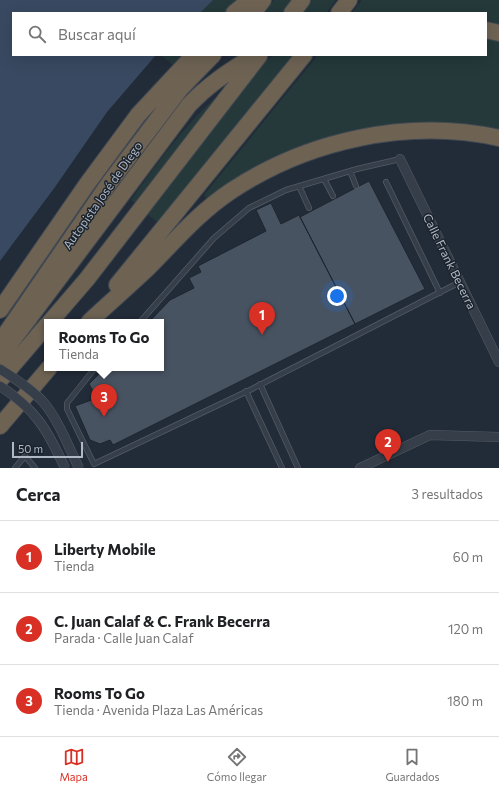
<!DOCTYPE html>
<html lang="es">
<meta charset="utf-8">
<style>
body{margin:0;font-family:Commissioner,sans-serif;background:#f2f2f2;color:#202124}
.scale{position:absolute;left:12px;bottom:10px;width:71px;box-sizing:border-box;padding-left:4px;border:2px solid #b0b8c5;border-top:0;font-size:11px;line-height:14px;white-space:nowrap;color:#b0b8c5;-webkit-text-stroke:3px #1b232d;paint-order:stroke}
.you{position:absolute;left:337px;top:296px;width:14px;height:14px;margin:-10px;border:3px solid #fff;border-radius:50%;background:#1a73e8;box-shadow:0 0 0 6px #1a73e833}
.badge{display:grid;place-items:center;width:26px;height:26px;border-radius:50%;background:#d93025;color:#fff;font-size:13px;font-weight:700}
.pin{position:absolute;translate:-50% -33px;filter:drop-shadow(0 1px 2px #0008)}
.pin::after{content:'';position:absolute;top:21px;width:14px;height:12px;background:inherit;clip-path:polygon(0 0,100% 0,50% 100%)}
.popup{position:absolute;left:44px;top:319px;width:120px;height:52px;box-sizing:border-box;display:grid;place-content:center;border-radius:0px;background:#fff;filter:drop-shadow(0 1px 3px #0005);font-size:13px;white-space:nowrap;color:#757577}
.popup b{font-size:15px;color:#202124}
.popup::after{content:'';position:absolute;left:50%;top:100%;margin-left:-8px;border:8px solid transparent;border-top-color:#fff}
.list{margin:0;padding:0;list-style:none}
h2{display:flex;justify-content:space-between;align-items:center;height:52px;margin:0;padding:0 16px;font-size:17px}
h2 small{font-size:13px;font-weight:400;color:#757577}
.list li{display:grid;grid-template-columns:26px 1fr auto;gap:12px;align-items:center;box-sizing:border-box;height:72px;padding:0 16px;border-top:1px solid #e0e0e0}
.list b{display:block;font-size:15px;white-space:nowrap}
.list p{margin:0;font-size:13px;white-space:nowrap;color:#757577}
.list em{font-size:13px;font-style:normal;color:#757577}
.icon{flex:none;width:22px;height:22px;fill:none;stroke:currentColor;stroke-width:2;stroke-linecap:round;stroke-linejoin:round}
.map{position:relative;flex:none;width:499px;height:468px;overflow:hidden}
.search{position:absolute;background:#fff;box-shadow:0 4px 16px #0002;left:12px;right:12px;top:12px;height:44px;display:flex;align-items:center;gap:10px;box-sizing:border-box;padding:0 14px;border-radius:0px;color:#757577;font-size:15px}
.sheet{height:268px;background:#fff}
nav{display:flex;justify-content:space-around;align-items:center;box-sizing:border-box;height:56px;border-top:1px solid #e0e0e0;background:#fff;font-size:11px;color:#757577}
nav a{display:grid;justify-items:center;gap:2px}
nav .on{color:#d93025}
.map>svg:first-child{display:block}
.green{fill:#25393a}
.water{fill:#384961}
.building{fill:#485362;stroke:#1d252f}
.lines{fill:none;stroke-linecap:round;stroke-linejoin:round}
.lane-casing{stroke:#535b66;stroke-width:6}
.street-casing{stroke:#535b66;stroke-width:10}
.highway-casing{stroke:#404853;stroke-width:18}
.lane{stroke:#363e49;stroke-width:4.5}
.street{stroke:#363e49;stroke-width:9}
.highway{stroke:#6e6353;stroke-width:16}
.street-bridge-casing{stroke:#535b66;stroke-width:10;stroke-linecap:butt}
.street-bridge{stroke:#363e49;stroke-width:9}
.labels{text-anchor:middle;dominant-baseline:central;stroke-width:3;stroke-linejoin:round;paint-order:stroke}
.street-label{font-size:12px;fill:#b0b8c5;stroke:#1b232d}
</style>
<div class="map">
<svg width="499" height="468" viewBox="0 0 499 468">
<rect width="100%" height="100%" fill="#222c38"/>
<path class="green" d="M213 0H237L225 13H200Z
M274 0H336L326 13H262Z
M362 0H499V132L348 136 208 200 204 195 318 55H486V13H352Z
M160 55H185L175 66Z
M275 55H294L158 223 131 200C173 141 210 90 275 55Z"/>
<path class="water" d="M0 0H213L200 13H13V55H156L107 112 55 187 0 261Z"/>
<path class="building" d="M369 181 425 289 355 324 300 217Z
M271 203 281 224 299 215 355 324 113 445 110 440 100 444 90 440 75 406 97 398 89 384 105 368H161V322H149L170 300 194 288 189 278 201 272 198 266 266 231 256 210Z"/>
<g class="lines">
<defs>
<path id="lane" d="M350 171 356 186
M324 179 333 196
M386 182 440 293
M299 186 309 208
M140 322 214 238 249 208 286 190 357 169 400 159
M95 368 67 403V409L94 464 252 389 460 282
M260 384 298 468
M246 391 282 468
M15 468 25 456 35 468"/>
<path id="street" d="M400 159 499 362
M360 468 430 435 499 437"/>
<path id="highway" d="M234 13 250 0
M253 13 263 0
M292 13 302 0
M339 13 349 0
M486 30 499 33
M117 285 304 55
M0 310 87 184 138 115 194 55
M50 322 87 279 259 56
M89 322C108 304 128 287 147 269 174 242 198 213 231 191 308 140 408 118 499 138
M0 342 110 182 181 88 213 55
M0 357 189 105C208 85 231 69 256 55
M0 380 47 325
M0 426 49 368"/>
</defs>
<use href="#lane" class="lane-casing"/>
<use href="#street" class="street-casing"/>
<use href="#highway" class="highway-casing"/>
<use href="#lane" class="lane"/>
<use href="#street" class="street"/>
<use href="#highway" class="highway"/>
<defs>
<path id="street-bridge" d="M0 369C15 379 32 389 44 403 59 421 68 446 79 468
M0 386C36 410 47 429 65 468"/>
</defs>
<use href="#street-bridge" class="street-bridge-casing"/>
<use href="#street-bridge" class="street-bridge"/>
</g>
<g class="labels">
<g class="street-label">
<text transform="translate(102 195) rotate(-55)">Autopista José de Diego</text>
<text transform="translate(450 261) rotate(64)">Calle Frank Becerra</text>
</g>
</g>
</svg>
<div class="scale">50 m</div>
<div class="you"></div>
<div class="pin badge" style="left:262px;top:335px">1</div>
<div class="pin badge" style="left:388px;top:462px">2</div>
<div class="pin badge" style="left:104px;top:417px">3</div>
<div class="popup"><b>Rooms To Go</b>Tienda</div>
<div class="search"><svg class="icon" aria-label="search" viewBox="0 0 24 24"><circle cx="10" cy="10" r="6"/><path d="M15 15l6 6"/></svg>Buscar aquí</div>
</div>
<section class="sheet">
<h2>Cerca<small>3 resultados</small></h2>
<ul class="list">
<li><span class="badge">1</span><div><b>Liberty Mobile</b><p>Tienda</p></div><em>60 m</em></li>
<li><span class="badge">2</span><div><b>C. Juan Calaf &amp; C. Frank Becerra</b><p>Parada · Calle Juan Calaf</p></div><em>120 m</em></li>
<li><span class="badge">3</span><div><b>Rooms To Go</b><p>Tienda · Avenida Plaza Las Américas</p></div><em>180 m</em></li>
</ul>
</section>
<nav>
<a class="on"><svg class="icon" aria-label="map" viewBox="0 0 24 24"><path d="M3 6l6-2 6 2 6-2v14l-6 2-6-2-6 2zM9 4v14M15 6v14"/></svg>Mapa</a>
<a><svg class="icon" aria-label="directions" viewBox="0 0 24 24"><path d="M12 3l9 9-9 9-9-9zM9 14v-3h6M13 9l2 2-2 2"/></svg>Cómo llegar</a>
<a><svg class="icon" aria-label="saved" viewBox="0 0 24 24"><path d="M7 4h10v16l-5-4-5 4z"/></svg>Guardados</a>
</nav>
